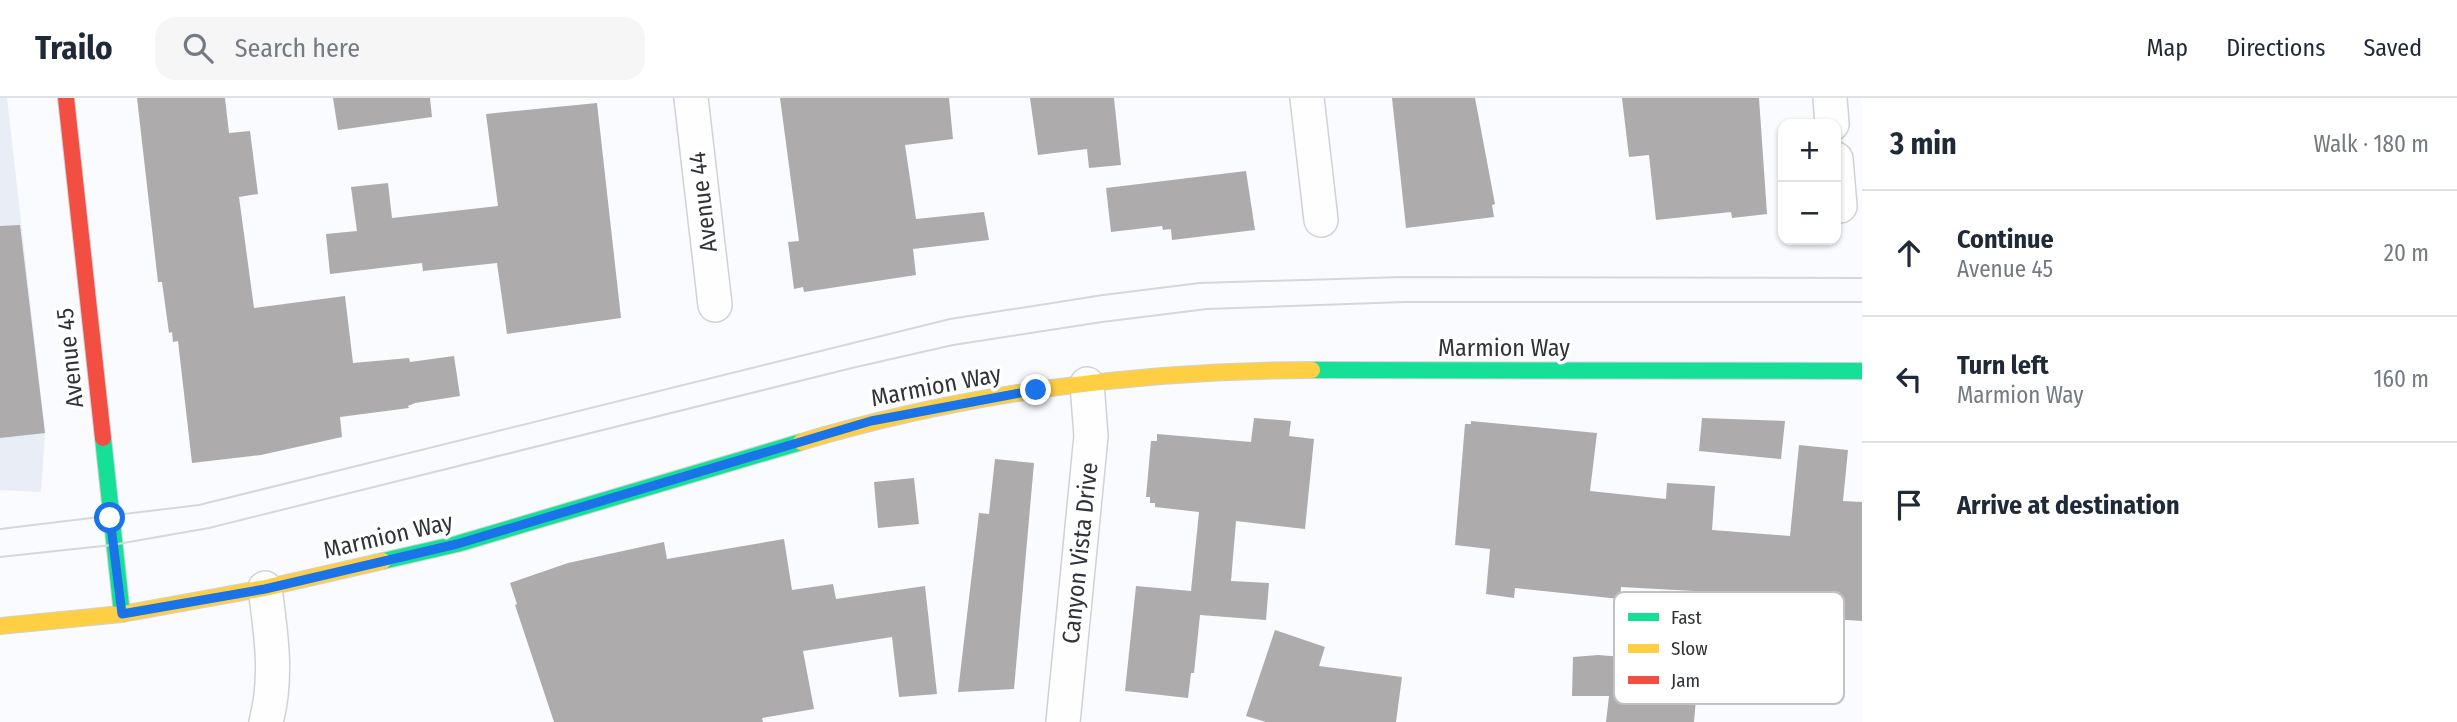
<!DOCTYPE html>
<meta charset="utf-8">
<style>
body{margin:0;font-family:"Fira Sans Condensed",sans-serif;background:#f6f6f7;color:#1f2937}
.controls{position:absolute;right:21px;top:21px;display:grid;overflow:hidden;border-radius:14px;box-shadow:0 2px 5px #0004}
.controls button{width:63px;height:63px;display:grid;place-items:center;padding:0;border:0;border-bottom:2px solid #e0e1e3;background:#fff;color:#1f2937;font:35px sans-serif}
.stop{position:absolute;width:21px;height:21px;margin:-16px;border:5px solid #1a73e8;border-radius:50%;background:#fff}
.stop.end{background:#1a73e8;border-color:#fff;box-shadow:0 2px 7px #0008}
.list{margin:0;padding:0;list-style:none}
h2{display:flex;justify-content:space-between;align-items:center;height:91px;margin:0;padding:0 28px;font-size:30px}
h2 small{font-size:23px;font-weight:400;color:#747a83}
.list li{display:grid;grid-template-columns:46px 1fr auto;gap:21px;align-items:center;box-sizing:border-box;height:126px;padding:0 28px;border-top:2px solid #e0e1e3}
.list b{display:block;font-size:26px;white-space:nowrap}
.list p{margin:0;font-size:23px;white-space:nowrap;color:#747a83}
.list em{font-size:23px;font-style:normal;color:#747a83}
.icon{flex:none;width:38px;height:38px;fill:none;stroke:currentColor;stroke-width:2;stroke-linecap:round;stroke-linejoin:round}
.map{position:relative;flex:none;width:1862px;height:624px;overflow:hidden}
header{display:flex;align-items:center;gap:42px;box-sizing:border-box;height:98px;padding:0 35px;background:#fff;border-bottom:2px solid #e0e1e3}
header strong{font-size:33px}
nav{display:flex;gap:38px;margin-inline-start:auto;font-size:24px}
.search{width:490px;height:63px;background:#f6f6f7;display:flex;align-items:center;gap:18px;box-sizing:border-box;padding:0 24px;border-radius:21px;color:#747a83;font-size:26px}
main{display:flex}
aside{flex:1;background:#fff}
.map>svg:first-child{display:block}
.built{fill:#e8edf6}
.building{fill:#adabac}
.lines{fill:none;stroke-linecap:round;stroke-linejoin:round}
.street-casing{stroke:#d0d2d6;stroke-width:36}
.fast-casing{stroke:#d0d2d6;stroke-width:18}
.slow-casing{stroke:#d0d2d6;stroke-width:18}
.jam-casing{stroke:#d0d2d6;stroke-width:18}
.street{stroke:#fefeff;stroke-width:33}
.fast{stroke:#16e098;stroke-width:16}
.slow{stroke:#ffcf43;stroke-width:16}
.jam{stroke:#f24e42;stroke-width:16}
.tram{stroke:#d7d7d9;stroke-width:2}
.route{stroke:#1a73e8;stroke-width:9}
.labels{text-anchor:middle;dominant-baseline:central;stroke-width:7;stroke-linejoin:round;paint-order:stroke}
.street-label{font-size:24px;fill:#303337;stroke:#fff}
.key{fill:#fff;stroke:#c1c2c3;stroke-width:2}
.key-label{font-size:19px;fill:#303337}
</style>
<header>
<strong>Trailo</strong>
<div class="search"><svg class="icon" aria-label="search" viewBox="0 0 24 24"><circle cx="10" cy="10" r="6"/><path d="M15 15l6 6"/></svg>Search here</div>
<nav><a>Map</a><a>Directions</a><a>Saved</a></nav>
</header>
<main>
<div class="map">
<svg width="1862" height="624" viewBox="0 0 1862 624">
<rect width="100%" height="100%" fill="#f9fbfe"/>
<path class="built" d="M0 0H7L45 335 41 394 0 392Z"/>
<path class="building" d="M137 0H225L229 35 250 33 258 96 239 99 254 210 345 198 353 265 409 260 410 264 454 258 460 298 415 305 408 308 409 310 340 319 342 339 261 357 192 365 178 243 173 244 172 234 169 235 162 184H158Z
M333 0H430L432 19 338 32Z
M780 0H949L953 41 905 47 916 121 984 114 989 142 913 151 916 177 804 194 803 189 794 191 788 144 799 143Z
M1030 0H1114L1121 67 1089 70 1087 51 1038 57Z
M1392 0H1475L1495 106 1492 107 1494 119 1406 130Z
M1622 0H1759L1767 116 1732 120 1731 114 1656 122 1649 57 1629 59Z
M597 5 621 220 507 236 497 165 423 173 422 165 330 176 326 136 357 133 351 89 388 85 392 120 498 108 486 16Z
M1246 73 1255 132 1172 142 1171 131 1163 132 1162 128 1111 134 1106 90Z
M20 127 45 335 0 340V128Z
M1254 320 1291 323 1289 338 1314 341 1305 431 1236 423 1231 483 1269 485 1266 522 1200 517 1194 575H1191L1188 600 1125 593 1136 488 1191 493 1199 414 1155 409V405H1150V399H1146L1151 343H1157V336L1251 344Z
M1702 320 1785 323 1781 361 1699 353Z
M1471 323 1597 335 1590 393 1666 401 1667 385 1715 388 1712 432 1790 438 1799 347 1848 352 1843 403 1862 404V523L1760 516 1756 567 1707 563 1712 494 1621 489 1620 501 1515 490 1514 500 1486 496 1490 451 1455 447 1465 326H1471Z
M995 361 1034 365 1014 591 958 594 979 415 989 416Z
M914 380 919 426 878 430 874 384Z
M784 441 792 492 833 486 836 501 925 488 937 596 899 599 892 539 803 553 814 611 762 620 763 624H554L515 507 517 506 510 485 568 465 664 444 667 461Z
M1275 532 1325 549 1319 568 1402 579 1396 624H1266L1246 618Z
M1598 557 1699 565 1694 624H1606L1609 598H1572L1573 559Z"/>
<g class="lines">
<defs>
<path id="street" d="M691 0 715 207
M1307 0 1321 122
M1830 0 1832 26
M1836 61 1840 108
M265 490C271 536 278 579 266 624
M1063 624 1091 338 1087 286"/>
<path id="fast" d="M1312 272 1862 273
M103 340 122 516
M383 463 457 446 801 344"/>
<path id="slow" d="M801 344C965 295 1141 272 1312 272
M0 528 122 516 265 490 383 463"/>
<path id="jam" d="M66 0 103 340"/>
</defs>
<use href="#street" class="street-casing"/>
<use href="#fast" class="fast-casing"/>
<use href="#slow" class="slow-casing"/>
<use href="#jam" class="jam-casing"/>
<use href="#street" class="street"/>
<use href="#fast" class="fast"/>
<use href="#slow" class="slow"/>
<use href="#jam" class="jam"/>
<path class="tram" d="M0 431 199 407 950 221 1103 197 1200 185 1403 179 1862 180
M0 459 112 447 209 430 852 270 953 247 1102 224 1207 211 1404 204H1862"/>
</g>
<g class="lines">
<path class="route" d="M110 420 122 516 265 491 457 446 871 323 1036 292"/>
</g>
<g class="labels">
<g class="street-label">
<text transform="translate(703 104) rotate(-97)">Avenue 44</text>
<text x="1504" y="250">Marmion Way</text>
<text transform="translate(70 260) rotate(-96)">Avenue 45</text>
<text transform="translate(936 288) rotate(-11)">Marmion Way</text>
<text transform="translate(388 438) rotate(-13)">Marmion Way</text>
<text transform="translate(1080 455) rotate(-84)">Canyon Vista Drive</text>
</g>
</g>
<rect x="1614" y="494" width="230" height="112" rx="10" class="key"/>
<rect x="1628" y="515" width="31" height="8" fill="#16e098"/>
<rect x="1628" y="546" width="31" height="9" fill="#ffcf43"/>
<rect x="1628" y="578" width="31" height="8" fill="#f24e42"/>
<g class="key-label">
<text x="1671" y="526">Fast</text>
<text x="1671" y="557">Slow</text>
<text x="1671" y="589">Jam</text>
</g>
</svg>
<div class="controls">
<button>+</button>
<button>−</button>
</div>
<div class="stop" style="left:110px;top:420px"></div>
<div class="stop end" style="left:1036px;top:292px"></div>
</div>
<aside>
<h2>3 min<small>Walk · 180 m</small></h2>
<ul class="list">
<li><svg class="icon" aria-label="ahead" viewBox="0 0 24 24"><path d="M12 20V5M6 11l6-6 6 6"/></svg><div><b>Continue</b><p>Avenue 45</p></div><em>20 m</em></li>
<li><svg class="icon" aria-label="left" viewBox="0 0 24 24"><path d="M17 20v-9H6M10 6l-5 5 5 5"/></svg><div><b>Turn left</b><p>Marmion Way</p></div><em>160 m</em></li>
<li><svg class="icon" aria-label="arrive" viewBox="0 0 24 24"><path d="M6 21V4h12l-3 4 3 4H6"/></svg><div><b>Arrive at destination</b></div></li>
</ul>
</aside>
</main>
